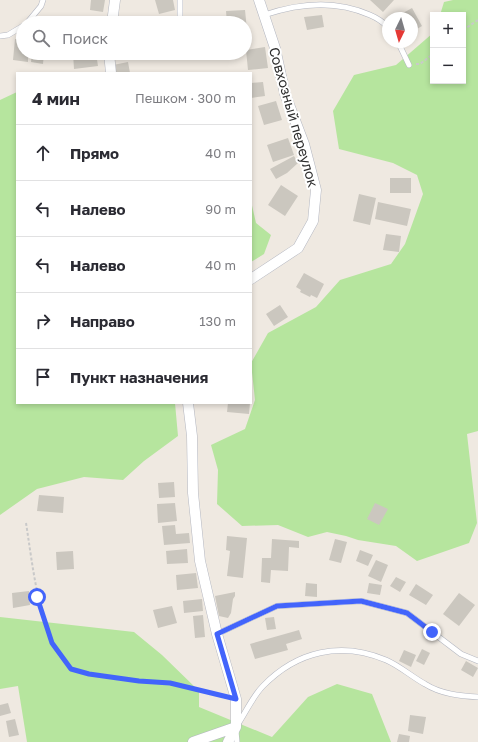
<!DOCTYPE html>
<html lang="ru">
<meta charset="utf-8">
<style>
body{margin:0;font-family:"Golos Text",sans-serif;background:#f2f2f3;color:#2b2b33}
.controls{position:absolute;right:12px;top:12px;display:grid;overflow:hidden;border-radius:0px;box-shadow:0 2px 6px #0003}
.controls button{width:36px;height:36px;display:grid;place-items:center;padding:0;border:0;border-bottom:1px solid #e1e1e2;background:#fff;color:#2b2b33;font:20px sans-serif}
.compass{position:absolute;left:382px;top:12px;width:36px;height:36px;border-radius:50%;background:#fff;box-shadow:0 2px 6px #0003;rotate:185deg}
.stop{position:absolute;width:12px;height:12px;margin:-9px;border:3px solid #4264fb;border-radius:50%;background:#fff}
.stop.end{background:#4264fb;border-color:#fff;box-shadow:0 1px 4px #0008}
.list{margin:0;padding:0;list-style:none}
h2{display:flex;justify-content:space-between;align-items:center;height:52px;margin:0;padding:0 16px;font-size:17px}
h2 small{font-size:13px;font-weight:400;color:#7c7c81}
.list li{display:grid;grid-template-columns:26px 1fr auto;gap:12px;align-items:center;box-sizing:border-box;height:56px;padding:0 16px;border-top:1px solid #e1e1e2}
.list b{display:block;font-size:15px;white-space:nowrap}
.list em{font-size:13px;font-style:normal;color:#7c7c81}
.icon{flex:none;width:22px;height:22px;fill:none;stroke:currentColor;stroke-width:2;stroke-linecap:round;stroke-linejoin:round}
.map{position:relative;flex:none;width:478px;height:742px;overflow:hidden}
.search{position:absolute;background:#fff;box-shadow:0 2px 6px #0003;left:16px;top:16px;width:236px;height:44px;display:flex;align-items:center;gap:10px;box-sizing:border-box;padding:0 14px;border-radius:22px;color:#7c7c81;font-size:15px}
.panel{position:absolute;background:#fff;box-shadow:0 2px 6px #0003;left:16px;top:72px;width:236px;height:332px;border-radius:0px}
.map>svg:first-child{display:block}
.green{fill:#b6e59e}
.building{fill:#cbc7bf}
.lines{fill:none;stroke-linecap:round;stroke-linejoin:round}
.service-casing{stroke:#b4b7c1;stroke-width:6}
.minor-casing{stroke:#b4b7c1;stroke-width:11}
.path{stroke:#c9c9c9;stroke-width:2;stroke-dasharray:3 2;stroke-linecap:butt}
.service{stroke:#fff;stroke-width:5}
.minor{stroke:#fff;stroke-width:10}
.route{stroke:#4264fb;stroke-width:5}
.labels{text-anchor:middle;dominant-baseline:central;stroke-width:4;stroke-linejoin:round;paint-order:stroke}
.street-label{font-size:14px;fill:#2e2e2e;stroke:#fff}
</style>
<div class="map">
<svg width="478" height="742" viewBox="0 0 478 742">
<rect width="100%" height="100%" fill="#efe9e1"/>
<path class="green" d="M453 0H478V431L467 434 477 523 469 543 417 561 396 546 358 540 346 536 327 532 308 537 278 525 242 526 217 504 218 470 211 445 245 429 255 400 251 363 268 333 316 307 340 280 391 264 405 244 423 194 417 175 393 163 339 149 333 111 354 75 396 65 433 33V81H463V15H440L444 2Z
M17 92V403H175L178 436 144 461 123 480 84 477 37 489 0 515V100Z
M251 201 256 223 271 235 264 254 251 262Z
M0 617 134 632 162 655 199 691V707L272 737 308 697 337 684 372 694 391 742H27L18 686 0 689Z"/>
<path class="building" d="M91 0H105L103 12 90 10Z
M155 0H173L175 10 159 14Z
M370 0H394L383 12Z
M412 8 422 26 412 32V18H394Z
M245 10 247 30H245V23H227L226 11Z
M322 15 324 27 307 30 304 17Z
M145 19 146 23H128V22Z
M15 39 23 40V53H28V62L13 60Z
M265 47 268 68 248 70 246 50Z
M32 53H44L43 64 31 62Z
M73 53H96L98 66 74 69Z
M128 62 130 73H115L113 65Z
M263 82 265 96 251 98V83Z
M276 101 282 120 264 125 258 106Z
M288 138 294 155 273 162 267 145Z
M294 156 298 163 287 173 276 179 270 169Z
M390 178H411V193H390Z
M281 185 298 196 285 216 268 205Z
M359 194 376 198 370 225 353 221Z
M378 202 411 209 407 226 375 219Z
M386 234 401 236 399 252 383 250Z
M304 273 324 284 317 298 311 295 310 297 300 292 301 290 296 287Z
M280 305 288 317 274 326 266 314Z
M228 403H250L249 414 227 412Z
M174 482 175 497 159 498 158 483Z
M39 495 64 497 63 513 37 511Z
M175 503 177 521 158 523 157 504Z
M375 503 388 509 379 525 367 519Z
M175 525 176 534 189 533 190 543 164 545 162 526Z
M227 536 247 538 243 578 227 576 230 551 226 550Z
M272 539 299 541V548L289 547 288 571 271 570 270 583 261 582 262 558H271Z
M335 539 347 542 341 563 329 560Z
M187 549 188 563 167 564 166 551Z
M360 550 373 555 368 566 356 561Z
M73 551 74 569 57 570 56 552Z
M376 560 388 565 381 582 368 576Z
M196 573 198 588 177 590 176 575Z
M396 577 406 582 400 592 390 586Z
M306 583 317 584V597L305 596Z
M369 583 382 585 380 595 367 593Z
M416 584 433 595 426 605 409 595Z
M29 591 30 605 13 608 12 593Z
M235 592V596L233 599 231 613 228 618 219 616 215 596Z
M459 593 475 605 459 626 443 614Z
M202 599 203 611 184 613 183 601Z
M172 606 177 623 158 628 153 610Z
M203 615 205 637 195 638 193 616Z
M274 617 276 629 267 630 265 618Z
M299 630 302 639 286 644 288 650 255 659 250 644Z
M422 649 430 653 424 665 416 661Z
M404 650 416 655 411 667 399 661Z
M466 661 478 668 473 677 461 670Z
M8 703 11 713 0 716V705Z
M410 715 426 717 423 734 408 731Z
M15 719 19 735 9 737 6 721Z
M399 734 410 736 409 742H397Z"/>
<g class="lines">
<defs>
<path id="service" d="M180 0V23
M264 15C299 3 337 0 370 15 377 18 383 22 388 27
M27 23 41 6 43 0
M0 36 8 35 23 26
M398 42 409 65
M217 634 277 606 361 601 407 613 461 654 478 661
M238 724C246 712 253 696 263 686 297 651 341 641 386 660 400 666 412 677 425 684 441 694 460 696 478 697
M236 731 237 742"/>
<path id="minor" d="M112 23 115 0
M109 53 111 73
M251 279 298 248 313 221 316 190 304 144 285 94 275 48 259 0
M188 403 192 436 193 493 200 561 217 634 236 699V727L228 742
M193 742 236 727"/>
</defs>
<use href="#service" class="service-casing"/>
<use href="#minor" class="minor-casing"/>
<path class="path" d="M463 30 478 20
M416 64H420L433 54
M26 523C32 559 40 645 70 668 84 679 149 681 169 683 187 685 207 692 225 696"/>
<use href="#service" class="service"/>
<use href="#minor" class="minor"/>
</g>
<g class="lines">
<path class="route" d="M37 597 52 643 71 669 89 674 139 681 170 683 236 699 217 634 277 606 361 601 407 613 432 632"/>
</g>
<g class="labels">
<g class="street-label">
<text transform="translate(294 117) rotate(74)">Совхозный переулок</text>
</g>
</g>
</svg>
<div class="controls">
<button>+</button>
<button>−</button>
</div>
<svg class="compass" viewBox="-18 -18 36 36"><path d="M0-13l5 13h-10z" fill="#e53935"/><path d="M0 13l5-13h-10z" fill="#7c7c81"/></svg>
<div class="stop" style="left:37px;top:597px"></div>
<div class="stop end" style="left:432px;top:632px"></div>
<div class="search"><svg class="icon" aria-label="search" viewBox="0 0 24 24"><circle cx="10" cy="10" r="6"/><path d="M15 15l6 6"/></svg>Поиск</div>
<section class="panel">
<h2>4 мин<small>Пешком · 300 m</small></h2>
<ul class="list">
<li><svg class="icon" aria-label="ahead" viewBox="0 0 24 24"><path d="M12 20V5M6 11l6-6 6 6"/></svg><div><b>Прямо</b></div><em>40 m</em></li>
<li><svg class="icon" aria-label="left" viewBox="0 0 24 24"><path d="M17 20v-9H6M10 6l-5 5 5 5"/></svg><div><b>Налево</b></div><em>90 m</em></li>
<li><svg class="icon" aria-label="left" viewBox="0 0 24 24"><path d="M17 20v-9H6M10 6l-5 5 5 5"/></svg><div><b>Налево</b></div><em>40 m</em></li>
<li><svg class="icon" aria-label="right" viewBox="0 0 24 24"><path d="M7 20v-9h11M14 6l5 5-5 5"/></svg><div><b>Направо</b></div><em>130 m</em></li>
<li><svg class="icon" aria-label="arrive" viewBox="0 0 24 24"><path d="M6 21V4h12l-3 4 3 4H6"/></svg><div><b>Пункт назначения</b></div></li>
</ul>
</section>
</div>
